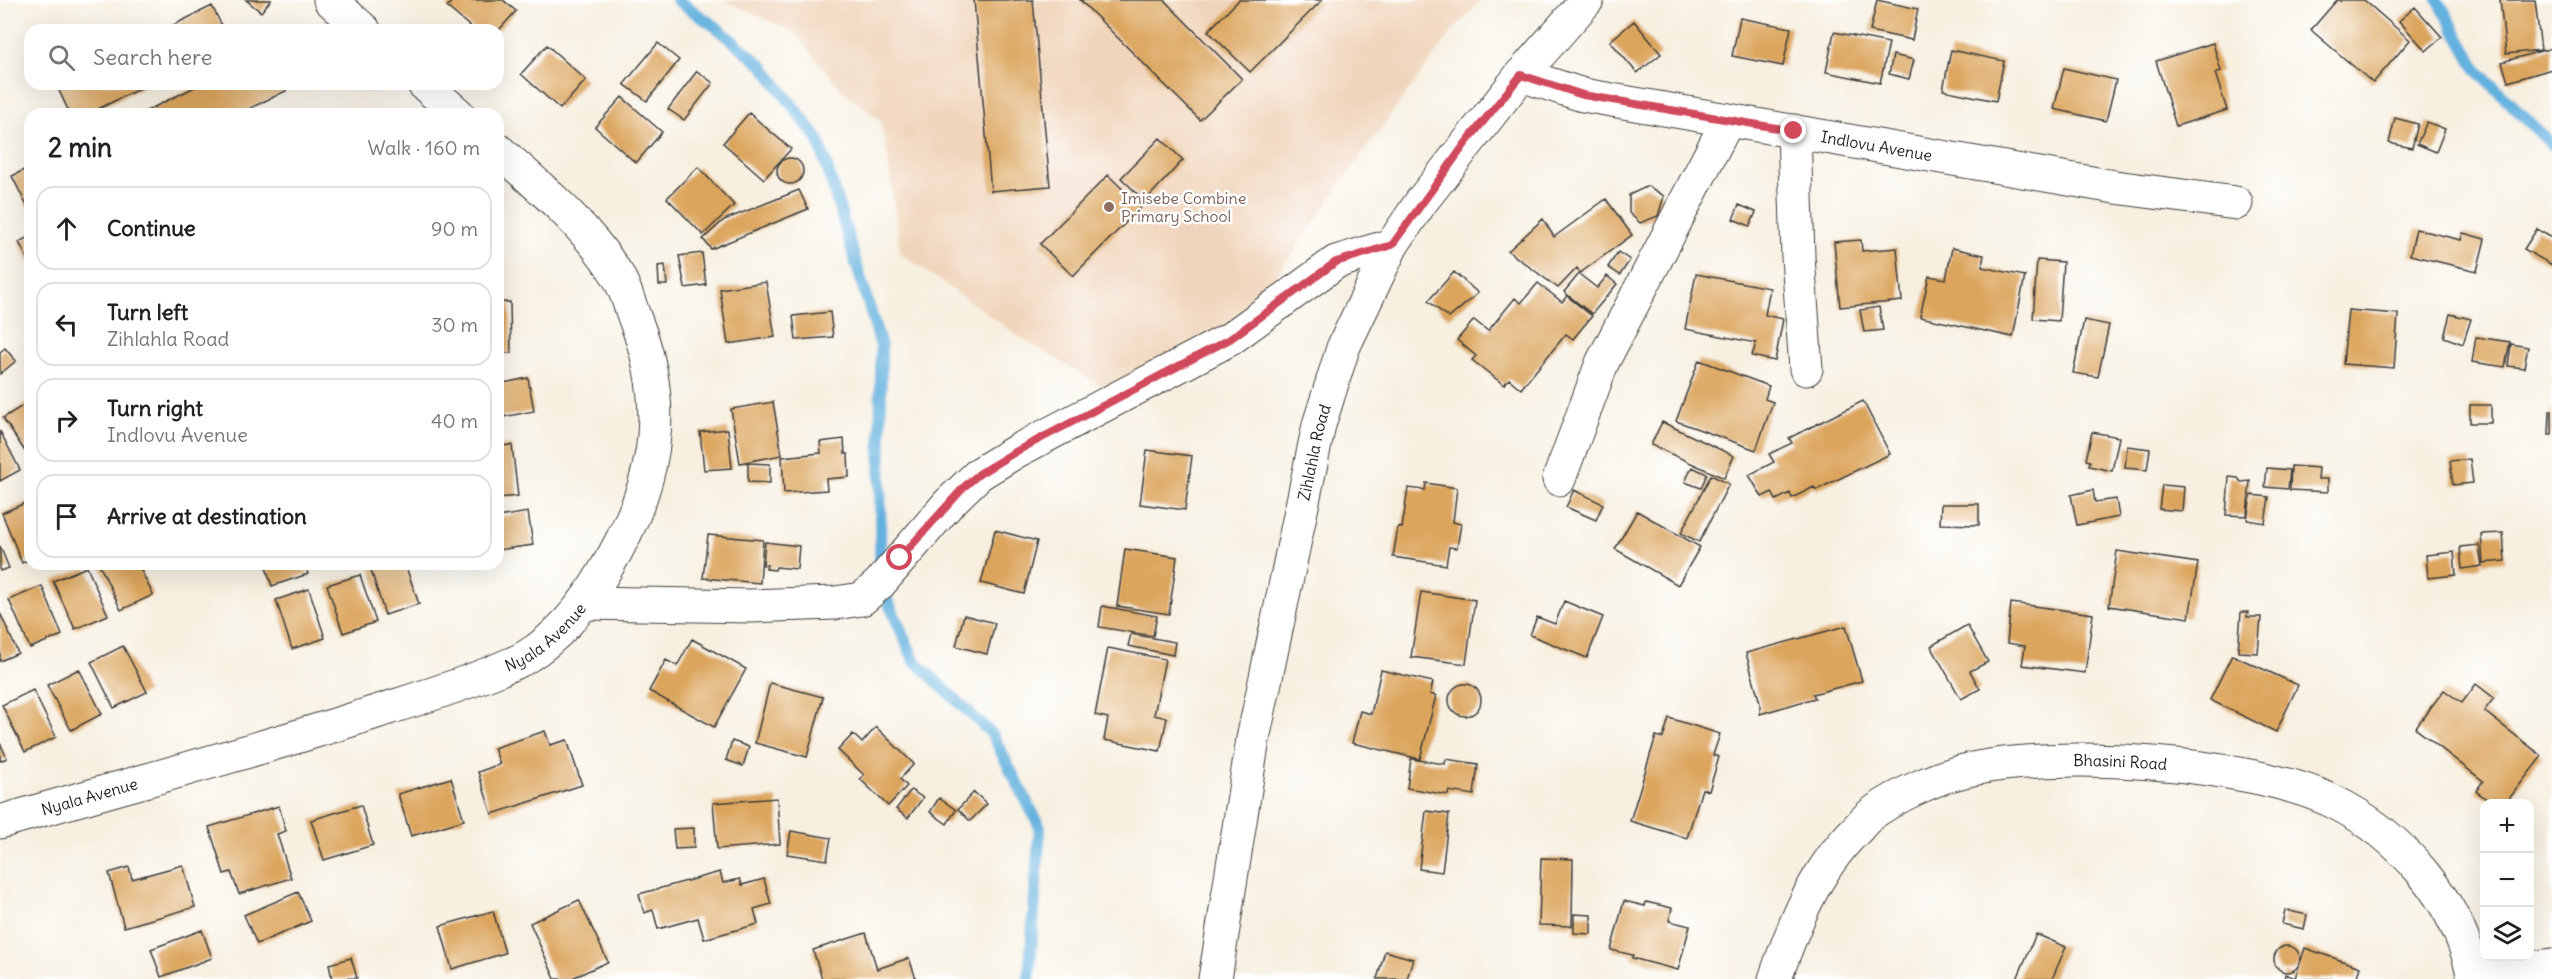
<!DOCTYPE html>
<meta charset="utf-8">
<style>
body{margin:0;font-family:Delius,sans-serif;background:#f6f6f6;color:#202124}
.controls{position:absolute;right:18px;bottom:18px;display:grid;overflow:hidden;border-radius:12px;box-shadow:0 6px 24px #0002}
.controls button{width:54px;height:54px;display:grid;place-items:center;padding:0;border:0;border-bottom:2px solid #e0e0e0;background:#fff;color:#202124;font:30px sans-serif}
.stop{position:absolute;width:18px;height:18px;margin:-14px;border:4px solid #d1495b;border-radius:50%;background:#fff}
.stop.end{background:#d1495b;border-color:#fff;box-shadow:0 2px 6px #0008}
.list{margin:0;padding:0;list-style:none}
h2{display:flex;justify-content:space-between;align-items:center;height:78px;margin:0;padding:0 24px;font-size:26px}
h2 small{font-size:20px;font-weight:400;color:#757577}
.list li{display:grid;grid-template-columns:39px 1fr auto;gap:18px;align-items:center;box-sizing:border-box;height:84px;margin:0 12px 12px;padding:0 12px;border:2px solid #e0e0e0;border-radius:18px}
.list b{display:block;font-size:22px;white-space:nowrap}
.list p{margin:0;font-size:20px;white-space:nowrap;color:#757577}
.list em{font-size:20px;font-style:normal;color:#757577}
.icon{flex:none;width:33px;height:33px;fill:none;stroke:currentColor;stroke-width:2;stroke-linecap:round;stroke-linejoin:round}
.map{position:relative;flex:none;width:2552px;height:979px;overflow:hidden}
.search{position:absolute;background:#fff;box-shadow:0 6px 24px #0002;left:24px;top:24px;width:480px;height:66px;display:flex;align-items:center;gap:15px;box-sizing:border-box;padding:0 21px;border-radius:18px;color:#757577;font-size:22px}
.panel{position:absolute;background:#fff;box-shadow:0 6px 24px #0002;left:24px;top:108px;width:480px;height:462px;border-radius:18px}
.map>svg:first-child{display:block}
.built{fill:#f0d5bc}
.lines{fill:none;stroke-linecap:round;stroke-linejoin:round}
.stream{stroke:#64b1de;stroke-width:12}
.building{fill:#dba55d}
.minor-casing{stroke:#3d3c3a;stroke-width:35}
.minor{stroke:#fff;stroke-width:33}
.route{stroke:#d1495b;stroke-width:8}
.education-dot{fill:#8d6e63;stroke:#fff;stroke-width:2}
.labels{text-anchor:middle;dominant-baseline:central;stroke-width:5;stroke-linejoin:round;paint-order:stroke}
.street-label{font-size:16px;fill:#1c1c1c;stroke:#fff}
.education-label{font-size:16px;fill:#785e54;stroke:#fff;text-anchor:start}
</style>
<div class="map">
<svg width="2552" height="979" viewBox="0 0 2552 979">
<rect width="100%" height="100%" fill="#fff"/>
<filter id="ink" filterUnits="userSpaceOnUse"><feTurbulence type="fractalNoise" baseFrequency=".0167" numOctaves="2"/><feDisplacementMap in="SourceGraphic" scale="12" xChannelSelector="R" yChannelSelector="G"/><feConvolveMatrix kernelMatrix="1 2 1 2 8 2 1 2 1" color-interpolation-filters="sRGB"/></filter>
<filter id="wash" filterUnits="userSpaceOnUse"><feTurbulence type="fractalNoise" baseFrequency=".008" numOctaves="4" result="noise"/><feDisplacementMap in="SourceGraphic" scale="24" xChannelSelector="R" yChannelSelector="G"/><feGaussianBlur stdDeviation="1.35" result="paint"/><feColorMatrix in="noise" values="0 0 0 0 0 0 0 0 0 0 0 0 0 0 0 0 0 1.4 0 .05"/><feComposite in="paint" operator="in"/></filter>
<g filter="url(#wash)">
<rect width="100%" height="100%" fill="#f7f0e1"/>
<path class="built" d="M723 0H1482L1451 33 1357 161 1240 329 1116 395 1017 335 900 253 886 145 880 120 840 88 794 32Z"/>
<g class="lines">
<path class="stream" d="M677 0 716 27 763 66 819 141 881 346 880 583 914 660 992 734 1040 827 1029 979
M2438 0 2477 70 2552 145"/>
</g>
<g id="blocks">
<path class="building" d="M246 0H271L261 12Z
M453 0H503L516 11 499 30H474L447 7Z
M974 0H1033L1050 186 991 191Z
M1080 0H1164L1242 79 1200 120Z
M1239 0H1322L1250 72 1208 31Z
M1877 0 1918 9 1912 40 1870 31Z
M2337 0H2364L2410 40 2373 83 2311 30Z
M2500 0H2535L2541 50 2506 54Z
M212 6 224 30H163Z
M2415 7 2442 37 2426 51 2399 21Z
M1740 18 1791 28 1783 66 1732 56Z
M1634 21 1661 54 1637 73 1610 41Z
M1834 32 1889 43 1880 83 1826 72Z
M658 43 679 60 647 101 624 84Z
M2213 43 2221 71 2215 73 2227 110 2176 126 2156 61Z
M547 45 586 80 560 109 521 74Z
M2552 48V69L2508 82 2502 62Z
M1951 50 2004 61 1996 101 1943 90Z
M1893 55 1914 60 1909 79 1889 74Z
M2064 68 2116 80 2106 121 2054 109Z
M697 71 713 83 684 120 668 109Z
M56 84H149L88 114H70Z
M201 84H283L286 91 238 114H140Z
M622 97 662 132 636 163 595 127Z
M749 113 791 149 764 179 723 143Z
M2395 118 2418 124 2412 148 2389 143Z
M2427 122 2445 129 2436 152 2417 144Z
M1160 138 1183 160 1145 201 1121 178Z
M777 171a13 13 0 1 1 26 0a13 13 0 1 1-26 0Z
M30 167V212L12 176Z
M698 167 734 205 703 235 667 198Z
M1108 175 1141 207 1073 276 1040 244Z
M1648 186 1664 196 1658 216 1640 223 1629 213V195Z
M799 190 808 209 711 249 703 239 724 220Z
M1606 199 1632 235 1580 273 1577 268 1558 288 1508 251 1543 219 1554 237Z
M1739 205 1756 212 1750 226 1733 219Z
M2416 229 2461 240 2463 233 2485 239 2477 271 2410 255Z
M2537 229 2552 238V265L2524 249Z
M30 236V264L19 242Z
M1861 240 1862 251 1897 248 1902 301 1840 307 1834 242Z
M1952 248 1984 255 1982 267 2025 276 2013 337 1920 317 1929 276 1946 279Z
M1618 252 1630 260 1620 275 1608 267Z
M702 253 706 285 685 288 679 256Z
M2037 260 2063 262 2059 321 2033 319Z
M665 265 667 285H659L658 266Z
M1454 272 1478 293 1449 318 1428 301Z
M1579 274 1597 288 1607 276 1617 284 1592 314 1564 292Z
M1696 274 1770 288 1765 315 1783 319 1775 361 1752 356 1756 343 1685 329Z
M766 282 775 337 728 344 720 289Z
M1538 283 1562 302 1567 296 1592 316 1573 339 1566 334 1521 389 1509 379 1504 385 1472 360 1476 356 1457 340 1474 320 1488 331 1515 298 1521 303Z
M498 302H510L511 353H498Z
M1879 307 1883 330 1864 332 1860 310Z
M2348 310 2398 314 2394 368 2343 364Z
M830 312 833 337 796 340 793 316Z
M2450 314 2471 319 2463 344 2444 337Z
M2084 320 2109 325 2098 377 2073 373Z
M2476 337 2510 342 2505 367 2472 362Z
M2511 344 2528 347 2524 368 2508 366Z
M5 348 16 361 0 374V352Z
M1699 360 1769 386 1765 399 1773 402 1756 450 1676 421Z
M528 378 534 411 498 418V384Z
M30 401V459L3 418Z
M1863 401 1890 454 1816 490 1814 487 1792 498 1790 493 1776 500 1772 492 1762 497 1749 475 1774 462 1769 454 1792 443 1789 438Z
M773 402 782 455 740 463 731 409Z
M2470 405H2491V423H2470Z
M2550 411H2552V435H2549Z
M1662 422 1734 456 1724 478 1651 445Z
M728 429 732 468 704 470 700 432Z
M0 431 20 470 0 481Z
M2092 432 2119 437 2112 471 2089 466 2090 461 2086 460Z
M844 439 845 454H848L849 477 826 479 827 490 784 493 782 457 821 453 820 442Z
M512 445 518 496 498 498V446Z
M2127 446 2150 449 2147 470 2125 468Z
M1147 450 1192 456 1185 510 1140 504Z
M2470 459 2473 483 2453 485 2450 461Z
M748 463 770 464V483L748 482Z
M2291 466 2319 468 2318 479H2328V492L2290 490Z
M1692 467 1707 474 1701 488 1685 482Z
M2267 468 2290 470 2288 489 2265 487Z
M1711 475 1729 484 1699 542 1681 533Z
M2229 477 2238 478 2241 482 2250 481 2247 516 2226 515Z
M1426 483 1457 488 1453 522 1461 524 1457 548 1449 547 1446 565 1393 557 1398 527 1402 528 1408 488 1425 490Z
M2162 485 2184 487 2182 511 2159 509Z
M1574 490 1603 504 1596 520 1566 507Z
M2093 490 2095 502 2116 499 2119 517 2077 525 2071 495Z
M2251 495 2269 497 2265 523 2247 520Z
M30 501V559L22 563 2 513Z
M1941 504H1979V525L1940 524Z
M1637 511 1700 547 1678 585 1615 549Z
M528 512 533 545 498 550V517Z
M995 530 1037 541 1024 594 981 583Z
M2503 533 2505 561 2483 563 2481 534Z
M708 535 763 540 760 583 703 578Z
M765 542 799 546 797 569 776 567 775 570 766 569 767 565H763Z
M2479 545 2482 566 2462 569 2460 547Z
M0 546 9 568 0 571Z
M1125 549 1177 557 1169 614 1117 606Z
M2117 551 2198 563 2189 618 2109 606Z
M2454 552 2456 575 2428 578 2426 555Z
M99 564H138L153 595 121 610Z
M265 564H305L308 574 272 586Z
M380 564H405L419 604 385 615 370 567Z
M87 567 108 615 75 629 53 581Z
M360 575 376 622 343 633 327 585Z
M42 586 62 635 30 648 9 600Z
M309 589 325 638 292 649 276 600Z
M1421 592 1475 600 1466 664 1411 657Z
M1564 601 1603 617 1587 658 1530 635 1537 617 1555 624Z
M2011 603 2093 614 2085 673 2022 665 2025 646 2007 643Z
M1102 606 1157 616 1153 636 1099 627Z
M2241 612H2248L2247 617H2261L2258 653 2238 652Z
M0 613 18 653 0 661Z
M964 615 995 623 987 654 956 646Z
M1967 625 1988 662 1970 671 1980 689 1961 699 1931 646Z
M1846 626 1862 681 1813 694 1815 698 1760 714V703L1746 653Z
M1131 634 1175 642 1173 655 1128 646Z
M692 639 746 669 714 727 649 691 666 660 677 666Z
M123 646 147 692 114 708 91 662Z
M1108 648 1165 659 1154 715 1167 718 1160 751 1104 740 1108 718 1095 715Z
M2232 655 2298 685 2276 732 2210 700Z
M79 669 102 714 71 730 47 685Z
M1381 670 1433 682 1430 694 1436 696 1420 759 1352 743 1360 711 1371 714Z
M770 683 823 697 807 757 755 743Z
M2476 684 2494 698 2484 711 2542 756 2505 804H2493L2476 791 2483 781 2415 728 2444 690 2462 703Z
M1449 700a16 16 0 1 1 32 0a16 16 0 1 1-32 0Z
M33 690 56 737 25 752 2 705Z
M1669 718 1720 734 1713 755 1719 757 1709 791 1702 789 1687 838 1630 821 1656 736 1663 738Z
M876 727 914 764 900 779 907 786 888 806 860 779 864 775 838 750 853 734 862 743Z
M545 731 550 745 567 740 582 785 492 814 478 772 500 764 494 748Z
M732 741 749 747 743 766 726 760Z
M0 743 7 758 0 761Z
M1411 759 1445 764 1446 759 1478 764 1474 795 1449 791 1448 795 1407 788Z
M451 778 464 820 411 836 398 794Z
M911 790 923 798 908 818 896 809Z
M974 792 987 804 970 821 958 809Z
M777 798 780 844 717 849 713 803Z
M939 798 956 810 947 824 930 812Z
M361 805 373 845 324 860 311 820Z
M279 806 286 831 277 834 291 878 239 894 231 872 224 874 209 827Z
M1426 811 1449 814 1442 872 1419 869Z
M694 828V848L675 849 673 829Z
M791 831 831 838 827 860 787 854Z
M1541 858 1573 859 1572 926 1539 925Z
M183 865 195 907 124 927 109 873 129 867 132 879Z
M720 872 723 883 740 879 742 885 764 879 771 904 754 909 758 924 704 939 698 918 658 929 653 910 644 913 639 894Z
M298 892 311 921 257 944 244 915Z
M579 900 608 962 570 979H555L530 923Z
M1624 901 1645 906 1646 902 1672 908 1669 921 1690 926 1678 970 1632 958 1633 955 1611 950Z
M2285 910 2307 915 2304 929 2282 924Z
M493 911 505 953 452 969 440 926Z
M1574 914 1591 915V934L1574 933Z
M202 930 212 958 161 977 151 949Z
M866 933 877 969 909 958 916 979H822L813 950Z
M2036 934 2066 947 2052 979H2017Z
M2274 959a13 13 0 1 1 26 0a13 13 0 1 1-26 0Z
M2305 948 2360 967 2356 979H2284L2285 974 2295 978Z
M1385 951 1413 959 1407 979H1377Z
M351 958 357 978 332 979 329 964Z"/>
</g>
</g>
<g filter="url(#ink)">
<use href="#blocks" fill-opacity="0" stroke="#3d3c3a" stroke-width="1.5"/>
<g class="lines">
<defs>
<g id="minor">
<path d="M330 0 364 30"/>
<path id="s1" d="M1521 75 1583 95 2115 187 2236 203"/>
<path d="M424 84 458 114"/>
<path d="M1794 131 1798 257 1806 369"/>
<path d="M1559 479 1602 363 1728 120"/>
<path d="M586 603 750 606 835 603 862 599 880 583 949 503 979 474 1015 452 1230 339 1336 262 1392 245"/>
<path id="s2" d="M0 822C126 785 254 752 379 711 420 698 461 686 500 669 508 665 518 662 526 657 560 636 584 606 604 572 655 489 672 412 635 319 630 305 625 288 618 276 587 226 541 188 498 150"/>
<path d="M2474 976 2552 965"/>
<path id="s3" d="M1215 979 1253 739 1319 425 1343 348 1392 245 1421 202 1521 75 1587 0"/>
<path id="s4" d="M1775 979C1794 924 1815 870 1857 829 1863 822 1869 815 1877 810 1901 794 1935 778 1964 771 2053 749 2248 761 2332 801 2401 834 2460 903 2474 979"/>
</g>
</defs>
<use href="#minor" class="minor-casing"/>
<use href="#minor" class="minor"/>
</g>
</g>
<g class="lines" filter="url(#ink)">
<path class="route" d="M900 558 965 486 979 474 1015 452 1230 339 1336 262 1392 245 1465 144 1521 75 1583 95 1794 131"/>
</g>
<circle class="education-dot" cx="1109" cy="207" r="6"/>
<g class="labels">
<g class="street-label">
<text stroke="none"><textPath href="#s1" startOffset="363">Indlovu Avenue</textPath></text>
<text stroke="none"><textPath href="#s3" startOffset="536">Zihlahla Road</textPath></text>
<text stroke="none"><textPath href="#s2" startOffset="579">Nyala Avenue</textPath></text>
<text stroke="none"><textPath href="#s4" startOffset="453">Bhasini Road</textPath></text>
<text stroke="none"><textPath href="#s2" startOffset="93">Nyala Avenue</textPath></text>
</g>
<g class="education-label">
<text x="1121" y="198">Imisebe Combine<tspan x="1121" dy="18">Primary School</tspan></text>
</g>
</g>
</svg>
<div class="controls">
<button>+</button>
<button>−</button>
<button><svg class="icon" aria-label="layers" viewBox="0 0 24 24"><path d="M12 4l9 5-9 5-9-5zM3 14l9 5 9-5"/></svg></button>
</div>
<div class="stop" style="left:900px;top:558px"></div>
<div class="stop end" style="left:1794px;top:131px"></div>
<div class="search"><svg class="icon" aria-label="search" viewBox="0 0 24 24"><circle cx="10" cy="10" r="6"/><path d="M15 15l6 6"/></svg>Search here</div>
<section class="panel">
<h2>2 min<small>Walk · 160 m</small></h2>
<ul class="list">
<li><svg class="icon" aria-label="ahead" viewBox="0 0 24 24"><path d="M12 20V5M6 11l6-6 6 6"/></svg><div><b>Continue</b></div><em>90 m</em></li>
<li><svg class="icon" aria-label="left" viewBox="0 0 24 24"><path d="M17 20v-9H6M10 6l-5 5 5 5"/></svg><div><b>Turn left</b><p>Zihlahla Road</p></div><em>30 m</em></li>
<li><svg class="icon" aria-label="right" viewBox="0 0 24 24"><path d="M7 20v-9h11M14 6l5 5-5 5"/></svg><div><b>Turn right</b><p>Indlovu Avenue</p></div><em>40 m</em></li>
<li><svg class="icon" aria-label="arrive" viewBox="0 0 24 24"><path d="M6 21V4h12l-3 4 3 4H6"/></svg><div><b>Arrive at destination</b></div></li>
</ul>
</section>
</div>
